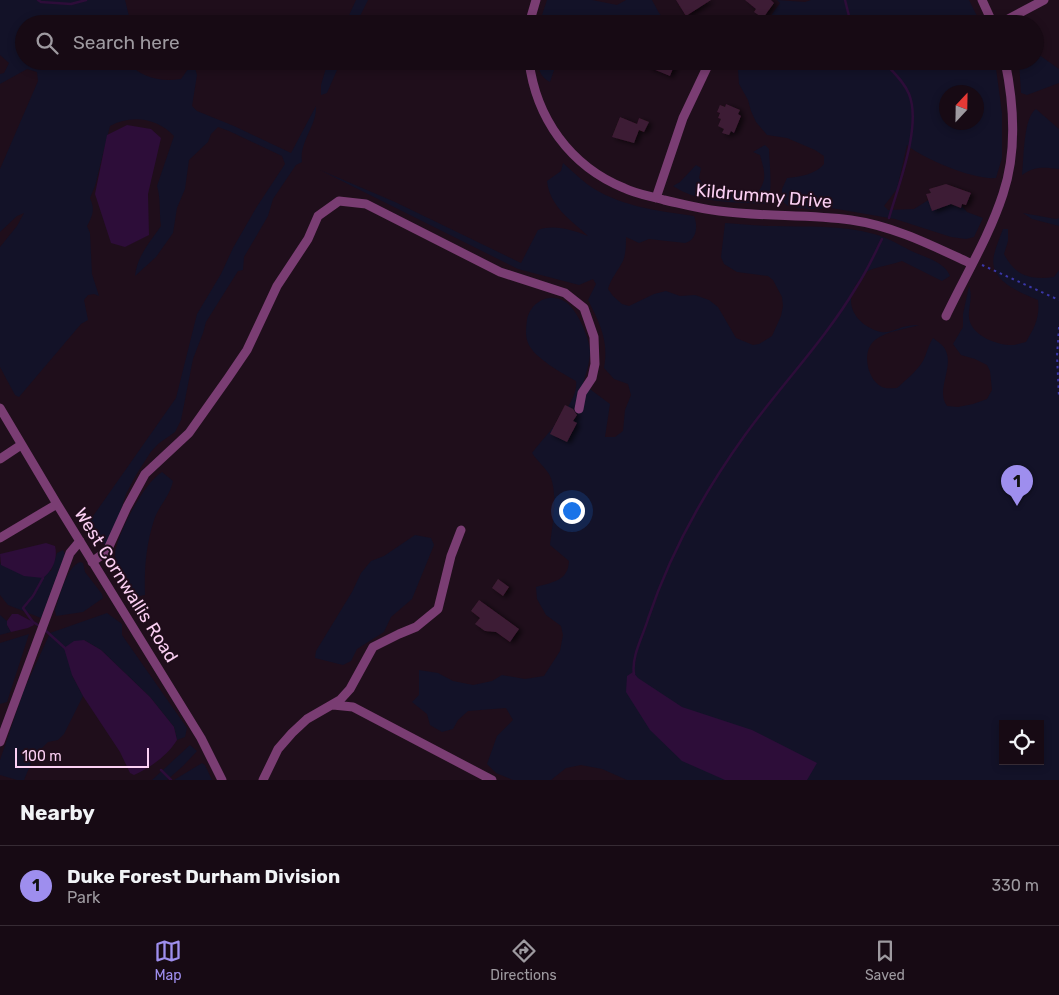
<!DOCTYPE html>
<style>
body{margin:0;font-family:Rubik,sans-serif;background:#20131d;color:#f1f3f6}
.controls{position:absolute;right:15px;bottom:15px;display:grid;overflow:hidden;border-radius:0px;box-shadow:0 2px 8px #0003}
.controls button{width:45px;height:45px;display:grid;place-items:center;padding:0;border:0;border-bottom:1px solid #362b34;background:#170a14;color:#f1f3f6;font:25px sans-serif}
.compass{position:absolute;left:939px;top:85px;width:45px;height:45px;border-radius:50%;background:#170a14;box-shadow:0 2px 8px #0003;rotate:22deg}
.scale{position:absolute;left:15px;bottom:12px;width:134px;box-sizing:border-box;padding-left:5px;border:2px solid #fbd0f3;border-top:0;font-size:14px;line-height:18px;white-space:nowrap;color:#fbd0f3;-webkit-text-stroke:4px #1f0e1b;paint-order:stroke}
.you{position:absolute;left:571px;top:510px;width:18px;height:18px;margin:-12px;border:4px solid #fff;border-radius:50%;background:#1a73e8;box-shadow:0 0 0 8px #1a73e833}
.badge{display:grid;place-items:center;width:32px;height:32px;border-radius:50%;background:#9e8eee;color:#111;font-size:16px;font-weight:700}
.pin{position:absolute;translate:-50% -41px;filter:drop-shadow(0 1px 2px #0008)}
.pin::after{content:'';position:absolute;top:26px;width:18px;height:15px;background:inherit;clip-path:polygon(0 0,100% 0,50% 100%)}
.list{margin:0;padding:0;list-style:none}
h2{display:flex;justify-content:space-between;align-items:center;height:65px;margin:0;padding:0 20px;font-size:21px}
h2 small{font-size:16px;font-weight:400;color:#9e9aa0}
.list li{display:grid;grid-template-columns:32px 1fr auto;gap:15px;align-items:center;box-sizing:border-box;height:80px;padding:0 20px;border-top:1px solid #362b34}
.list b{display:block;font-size:19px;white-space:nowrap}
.list p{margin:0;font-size:16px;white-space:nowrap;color:#9e9aa0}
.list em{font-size:16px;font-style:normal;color:#9e9aa0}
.icon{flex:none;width:28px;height:28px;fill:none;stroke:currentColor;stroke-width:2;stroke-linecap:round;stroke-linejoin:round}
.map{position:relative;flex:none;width:1059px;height:780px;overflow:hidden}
.search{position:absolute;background:#170a14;box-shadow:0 2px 8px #0003;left:15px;right:15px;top:15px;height:55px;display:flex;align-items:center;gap:12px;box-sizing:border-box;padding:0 18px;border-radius:28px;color:#9e9aa0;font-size:19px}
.sheet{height:145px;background:#170a14}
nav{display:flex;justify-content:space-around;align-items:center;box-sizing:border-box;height:70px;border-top:1px solid #362b34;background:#170a14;font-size:14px;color:#9e9aa0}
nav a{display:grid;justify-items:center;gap:2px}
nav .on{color:#9e8eee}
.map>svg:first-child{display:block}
.green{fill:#131228;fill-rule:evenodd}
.water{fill:#2d0d39}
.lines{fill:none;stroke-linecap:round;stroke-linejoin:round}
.stream{stroke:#2d0d39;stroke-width:2.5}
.building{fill:#3e1c34;filter:url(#shadow)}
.path{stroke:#3a37a8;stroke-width:2;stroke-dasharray:2.5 4;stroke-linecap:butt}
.minor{stroke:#7a3d73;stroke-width:9}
.labels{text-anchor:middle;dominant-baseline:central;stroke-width:4;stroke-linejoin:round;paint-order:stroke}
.street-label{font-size:18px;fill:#fbd0f3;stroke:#1f0e1b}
</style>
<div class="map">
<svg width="1059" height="780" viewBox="0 0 1059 780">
<defs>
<filter id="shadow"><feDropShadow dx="3.5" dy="2" stdDeviation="2.5" flood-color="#0009"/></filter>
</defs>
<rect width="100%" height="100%" fill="#1f0e1b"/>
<path class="green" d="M0 0H125L131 24H24V61H126C142 78 159 82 181 79L188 69V61H193L197 75 192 106 197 111 234 126 291 153 316 106C317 126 299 142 302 162L296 165 273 199 268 216 244 257 243 270 238 271 206 322 203 333 193 359 181 420 175 432 158 444 150 453 136 475 126 494 119 516 106 544H103C98 537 91 527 91 519L176 398 197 314 221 274 233 248 256 208 285 164 282 156 229 131 218 127 211 134 208 142 189 160 185 189 177 208 173 233 156 257 135 276C137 256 150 242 161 226 159 213 161 199 157 186L174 136C158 118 131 114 110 126L95 186 90 198C95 209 93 215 87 226L90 233 92 274 99 296 94 294 88 295 84 300 88 320 81 324 19 397 15 395 0 367V247L17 226 24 213 17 216 0 232V169L38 81 37 72 27 69 0 84V74L4 73 9 63 0 55Z
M356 0H368L356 24H345Z
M547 0H592L617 5 626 0H652L659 13 669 24H539Z
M777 0 805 2 811 0H969L981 24H772V14L780 3Z
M1035 52 1059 69V83L1027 95 1021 93 1019 61H1035Z
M328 61H341L327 93 321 95V85Z
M537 61H558L556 64 550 82C541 78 539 70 537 61Z
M743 61H995L1002 113V158L996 178C974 180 923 159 907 145L897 189 884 206 888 210 914 209 930 199 961 205 967 212 983 218 974 237 966 239 951 237 895 219 831 208 809 209 788 206 782 201V189L787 178C800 177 816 174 824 164V156L815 150 787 138 767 135 756 122 751 111 748 100 739 84 738 70ZM946 92H976V122H946Z
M1036 109 1059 129V169C1045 167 1034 166 1022 175 1024 159 1023 118 1036 109Z
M765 145 769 149C769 161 774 196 766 204 736 202 700 204 673 186L680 182 696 165 701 168 699 178 702 183C719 190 740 194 758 192 768 179 764 170 760 155L753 152Z
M563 163C571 170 578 177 587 184 617 206 658 211 694 216 698 226 697 240 685 243L649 239 639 243 626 237C626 245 626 253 623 261 618 271 611 278 608 289L613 296 622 304 629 306 654 294 666 291 680 296 695 295 709 300 718 307 736 338 753 345 759 344 772 336 781 316 783 306 782 297 773 280 768 276 737 272 724 264 721 257 725 223C742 224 758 226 775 226 809 227 841 225 874 234 890 238 902 247 916 253 928 258 945 263 950 276L942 281 902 261C892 265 878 266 868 271 862 275 859 281 855 286 843 308 860 327 881 332 889 334 899 327 908 326 911 325 915 325 919 325 906 329 886 331 875 340 861 351 867 380 882 387 886 389 892 388 897 388 906 380 917 371 923 361 927 353 928 346 933 338 937 341 943 345 945 349 955 367 935 390 947 406L958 407 973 404 987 399 992 390 990 371 987 365 975 359 961 355 953 344 963 327V314L969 286C974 299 966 311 970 322 975 337 999 346 1014 345 1018 344 1022 343 1026 342 1035 327 1040 317 1038 300 1020 292 988 281 994 255 996 246 1000 237 1003 229H1008V241L1004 254C1015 276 1030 280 1054 277L1059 270V780H627L602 769 581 765 566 768 551 780H513L496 773 487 764 497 736 513 720 506 708 468 711 458 720 453 729 442 732 430 725 427 714 412 702 419 695V670L438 673 453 681 473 685 492 681 502 675 525 679 544 676 560 651 563 635 561 626 546 615 537 599 536 587C553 582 568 581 569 561L550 545C552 526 559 492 549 474 544 466 537 461 532 453 544 437 580 401 576 381 562 373 534 358 528 343 525 335 526 328 527 320 530 303 548 292 564 301 577 308 589 337 590 351 590 362 586 374 583 384L610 404 605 437H615L623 431 625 410 631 395 628 384 614 379 604 368C609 341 600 324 588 300L596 284 593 279 579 285 518 269 320 170 395 202 521 263 538 230C554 224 573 230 588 236 570 219 550 207 547 181L561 171ZM1003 724H1040V761H1003Z
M1023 213 1056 219 1059 218V226L1032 219Z
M162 472 173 481C170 496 158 507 154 520 146 545 144 570 145 595L134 597C121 589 112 564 116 548 121 528 144 483 162 472Z
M415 535 431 538 434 545 412 599 391 617 384 632 357 649 351 661 343 665 315 658 316 651 352 592 361 573 371 561 384 556Z
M63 550 65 554 41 618 8 605 0 595V562L1 565 51 571 57 553Z
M80 562 83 563 85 572 102 594 103 598 83 612 56 616 55 610C60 597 66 567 80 562Z
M107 613 122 624V635L187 728 185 737 177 740 174 727 150 697 101 650 84 640 72 675 83 696 64 734 58 740 48 742 34 756 24 780H17L0 775V760L24 690 50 633Z
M0 615 7 621V625L11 632 0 635Z
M29 634 7 702 0 704V643Z
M190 745 197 751 183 766 167 780H152Z
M202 763 205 765 212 780H174Z"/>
<path class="water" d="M127 125 151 129 161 138 148 194 149 235 125 247 111 243 95 194 107 135Z
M46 543 55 546C58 558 53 570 43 578L24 576 1 565 0 554Z
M12 614H18L33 622 34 625 28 628 11 632 7 625V621Z
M84 640 101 650 150 697 174 727 177 740C167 756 151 767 134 775L130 773 120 752 83 696 72 675 64 648 74 641Z
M633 672 638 678 682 707 752 730 817 763 807 780H725L682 761 650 730 626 692 627 676Z"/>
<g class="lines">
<path class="stream" d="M38 0 41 2 71 4 86 0
M845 0 851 24
M883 61C892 71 904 81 909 94 922 126 898 186 889 218
M38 625 33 622 23 608 33 596 43 578
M45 630 66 649
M634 674C631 657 643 636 648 619 670 553 704 492 745 435 781 385 825 340 857 286 867 271 874 255 882 239
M161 770 171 780"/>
</g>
<path class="building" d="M676 0H711L686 16Z
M745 0H771L774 3 763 18 754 12 756 9Z
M650 61H676L670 76 648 67Z
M726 104 740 110 738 114 741 116 734 133 731 131 729 135 722 133 724 129 718 126 721 119 718 118 720 113 717 112 720 105 725 107Z
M620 117 637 124 639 118 649 122 644 132 639 130 634 143 612 137Z
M946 184 971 193 966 205 962 204 961 208 951 204 932 211 926 194 931 193 929 189Z
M565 405 573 409 577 415 573 421 577 423 567 442 550 434Z
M498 579 509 587 503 596 492 588Z
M479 600 519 629 510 642 496 632 485 631 475 624 480 618 471 611Z"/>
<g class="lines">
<path class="path" d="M982 265 1059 300
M1059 327 1057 356 1059 397"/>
<path class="minor" d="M982 0 993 24
M529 24 536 0
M999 24 1044 0
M529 61C536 118 570 166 624 188 636 194 650 196 664 200 682 204 700 209 719 211 763 217 807 214 851 220 894 226 933 246 972 264
M656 198 683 118 710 61
M946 316C965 276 989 237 1003 194 1017 152 1014 104 1005 61
M0 408 57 504 201 738 222 780
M0 459 21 445
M0 538 57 504
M92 562 107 551 127 507 145 474 189 433 228 378 247 350 277 286 308 239 318 216 339 201 366 204 500 272 565 293 584 308 594 337 595 364 592 378 582 393 579 409
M333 705 353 707 492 780
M0 742 70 553 80 541
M263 780 278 749 292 733 307 719 340 700 350 689 373 647 399 634 416 627 438 609 451 556 461 530"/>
</g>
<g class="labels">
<g class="street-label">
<text transform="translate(764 196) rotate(5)">Kildrummy Drive</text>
<text transform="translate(126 585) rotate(58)">West Cornwallis Road</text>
</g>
</g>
</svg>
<div class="controls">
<button><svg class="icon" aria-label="locate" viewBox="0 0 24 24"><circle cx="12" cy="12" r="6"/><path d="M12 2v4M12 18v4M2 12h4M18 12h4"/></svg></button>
</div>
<svg class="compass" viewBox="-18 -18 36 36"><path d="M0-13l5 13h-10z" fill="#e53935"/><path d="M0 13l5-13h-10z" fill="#9e9aa0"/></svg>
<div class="scale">100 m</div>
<div class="you"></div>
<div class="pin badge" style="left:1017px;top:506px">1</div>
<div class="search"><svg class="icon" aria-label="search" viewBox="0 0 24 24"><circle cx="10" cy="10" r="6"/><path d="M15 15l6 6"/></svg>Search here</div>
</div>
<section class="sheet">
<h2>Nearby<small></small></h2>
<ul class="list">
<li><span class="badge">1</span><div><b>Duke Forest Durham Division</b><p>Park</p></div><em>330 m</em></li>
</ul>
</section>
<nav>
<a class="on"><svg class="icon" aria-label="map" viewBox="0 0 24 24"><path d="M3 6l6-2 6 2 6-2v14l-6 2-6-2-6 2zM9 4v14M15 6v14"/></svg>Map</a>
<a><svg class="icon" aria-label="directions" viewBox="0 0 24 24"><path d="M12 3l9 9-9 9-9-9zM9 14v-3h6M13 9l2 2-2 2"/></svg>Directions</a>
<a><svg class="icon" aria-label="saved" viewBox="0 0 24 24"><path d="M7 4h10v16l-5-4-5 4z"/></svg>Saved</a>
</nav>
